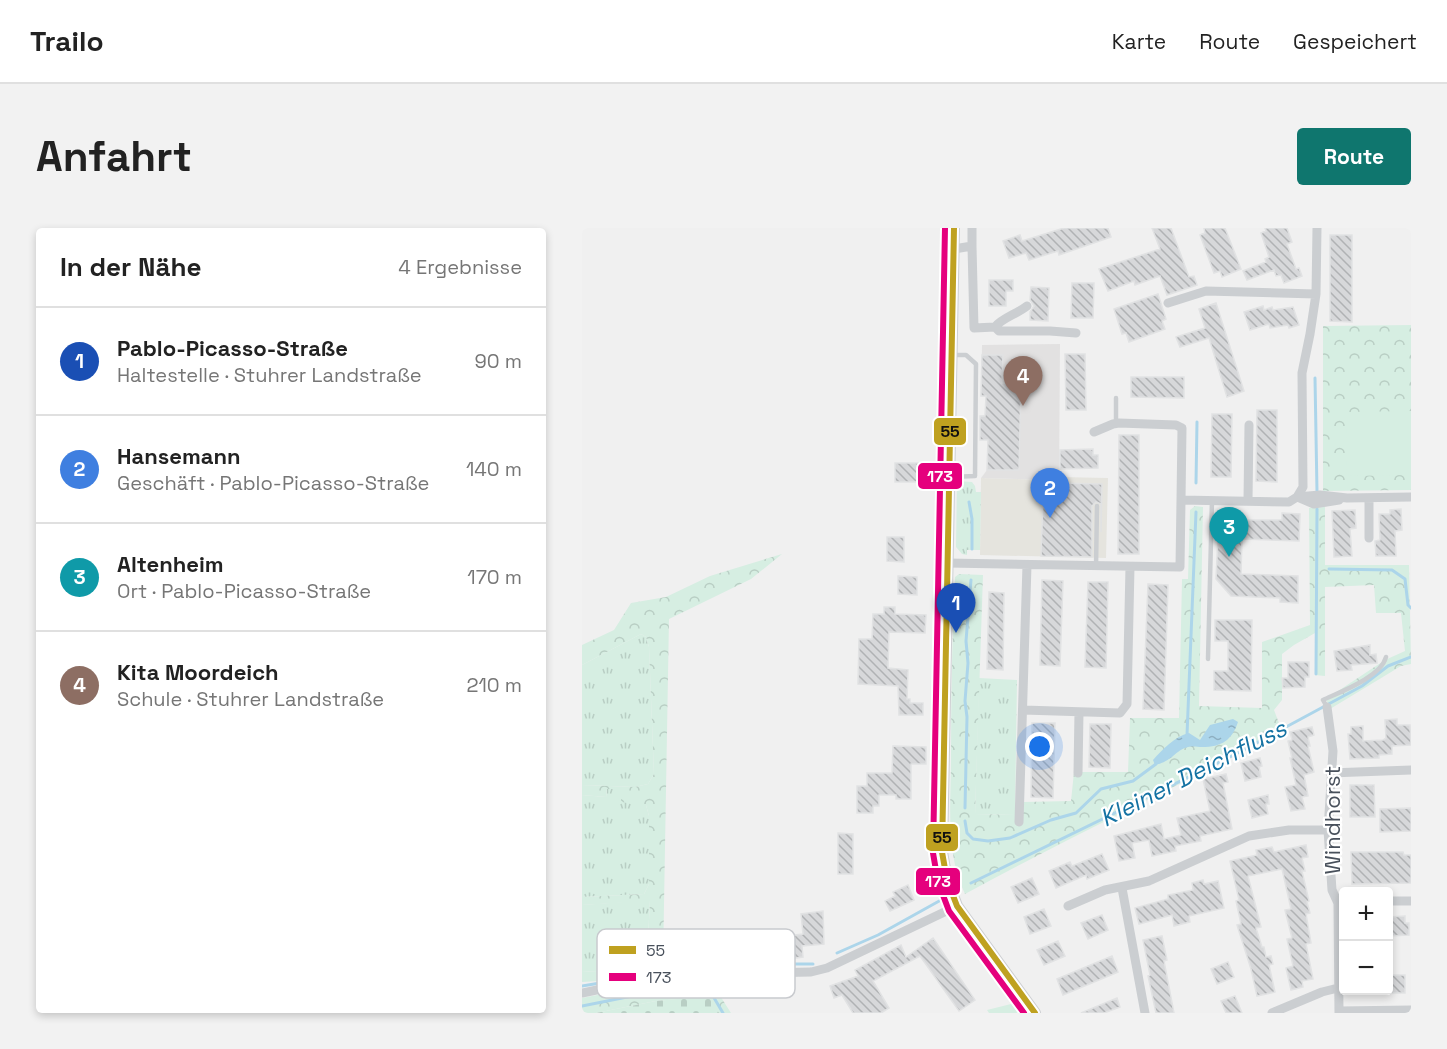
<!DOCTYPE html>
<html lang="de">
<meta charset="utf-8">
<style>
body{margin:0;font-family:"Space Grotesk",sans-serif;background:#f2f2f2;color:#222}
.controls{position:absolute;right:18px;bottom:18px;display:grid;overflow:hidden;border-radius:6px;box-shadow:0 3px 9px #0003}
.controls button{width:54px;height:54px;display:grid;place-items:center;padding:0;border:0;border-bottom:2px solid #e0e0e0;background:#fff;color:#222;font:30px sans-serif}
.you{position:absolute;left:458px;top:519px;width:21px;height:21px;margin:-15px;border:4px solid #fff;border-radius:50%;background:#1a73e8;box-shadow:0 0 0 9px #1a73e833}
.badge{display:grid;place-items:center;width:39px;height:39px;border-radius:50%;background:#0f766e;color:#fff;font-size:20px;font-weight:700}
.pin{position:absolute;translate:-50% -50px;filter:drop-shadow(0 2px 3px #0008)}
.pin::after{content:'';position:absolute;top:32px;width:21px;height:18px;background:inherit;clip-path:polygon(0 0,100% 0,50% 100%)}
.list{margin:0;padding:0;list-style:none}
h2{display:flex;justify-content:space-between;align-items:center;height:78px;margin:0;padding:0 24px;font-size:26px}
h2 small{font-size:20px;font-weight:400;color:#767676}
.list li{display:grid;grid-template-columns:39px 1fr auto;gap:18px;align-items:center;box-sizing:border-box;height:108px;padding:0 24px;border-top:2px solid #e0e0e0}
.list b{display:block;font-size:22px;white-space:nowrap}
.list p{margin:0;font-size:20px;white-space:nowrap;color:#767676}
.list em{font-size:20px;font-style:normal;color:#767676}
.map{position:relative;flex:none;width:829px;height:785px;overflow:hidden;border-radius:6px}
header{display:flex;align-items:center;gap:36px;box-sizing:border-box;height:84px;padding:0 30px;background:#fff;border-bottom:2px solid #e0e0e0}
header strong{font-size:28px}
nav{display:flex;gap:33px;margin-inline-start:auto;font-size:21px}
.intro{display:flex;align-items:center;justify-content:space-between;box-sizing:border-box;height:144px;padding:0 36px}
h1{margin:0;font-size:42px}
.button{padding:15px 27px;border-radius:6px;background:#0f766e;color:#fff;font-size:21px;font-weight:700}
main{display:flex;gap:36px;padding:0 36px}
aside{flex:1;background:#fff;border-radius:6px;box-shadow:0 3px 9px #0003}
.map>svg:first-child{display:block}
.commercial{fill:#e5e4de}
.education{fill:#e2e1e1}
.grass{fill:url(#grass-tufts)}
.forest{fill:url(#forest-crowns)}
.cemetery{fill:url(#cemetery-stones)}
.garden{fill:#d6eee2}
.water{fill:url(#water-ripples)}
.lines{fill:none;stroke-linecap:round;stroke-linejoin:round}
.stream{stroke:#acd5ea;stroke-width:3}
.building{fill:url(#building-back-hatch);stroke:#e1e2e3;stroke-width:1.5}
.lane{stroke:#cbced1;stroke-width:4.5}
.street{stroke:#cbced1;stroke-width:9}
.secondary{stroke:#cdcfd2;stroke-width:12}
.bus-1-casing{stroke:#fff;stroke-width:10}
.bus-2-casing{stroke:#fff;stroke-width:10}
.bus-1{stroke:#bfa120;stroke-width:6}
.bus-2{stroke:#e5007d;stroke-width:6}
.labels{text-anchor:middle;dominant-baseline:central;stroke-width:4.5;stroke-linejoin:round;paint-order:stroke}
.street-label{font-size:22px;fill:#48505b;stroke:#fff}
.water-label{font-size:24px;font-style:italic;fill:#1472a3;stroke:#fff}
.key{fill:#fff;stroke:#c8cace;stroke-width:1.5}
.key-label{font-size:16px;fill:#48505b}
.line-badge{stroke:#fff;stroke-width:2}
.badge-label{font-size:16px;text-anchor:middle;font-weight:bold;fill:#fff}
.pale-badge-label{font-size:16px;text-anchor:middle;font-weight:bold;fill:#111}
</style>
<header>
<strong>Trailo</strong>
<nav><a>Karte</a><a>Route</a><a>Gespeichert</a></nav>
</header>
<div class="intro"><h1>Anfahrt</h1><a class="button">Route</a></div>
<main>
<aside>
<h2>In der Nähe<small>4 Ergebnisse</small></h2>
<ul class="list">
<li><span class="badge" style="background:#1a4fb4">1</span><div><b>Pablo-Picasso-Straße</b><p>Haltestelle · Stuhrer Landstraße</p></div><em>90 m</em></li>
<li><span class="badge" style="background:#3f7fe0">2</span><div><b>Hansemann</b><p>Geschäft · Pablo-Picasso-Straße</p></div><em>140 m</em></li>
<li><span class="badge" style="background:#0f9aa8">3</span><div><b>Altenheim</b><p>Ort · Pablo-Picasso-Straße</p></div><em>170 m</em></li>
<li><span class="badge" style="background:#8d6e63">4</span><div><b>Kita Moordeich</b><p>Schule · Stuhrer Landstraße</p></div><em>210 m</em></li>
</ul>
</aside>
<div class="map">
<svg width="829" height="785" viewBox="0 0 829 785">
<defs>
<pattern id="grass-tufts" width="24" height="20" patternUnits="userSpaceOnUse" patternTransform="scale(1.5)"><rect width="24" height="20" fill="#d6eee2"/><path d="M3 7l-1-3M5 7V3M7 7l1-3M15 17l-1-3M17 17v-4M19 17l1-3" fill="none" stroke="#b9cec4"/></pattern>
<pattern id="forest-crowns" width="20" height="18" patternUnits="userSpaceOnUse" patternTransform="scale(1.5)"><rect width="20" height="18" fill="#d6eee2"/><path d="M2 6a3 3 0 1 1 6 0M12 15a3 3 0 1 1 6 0" fill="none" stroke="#b9cec4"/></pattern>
<pattern id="cemetery-stones" width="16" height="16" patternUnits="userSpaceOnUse" patternTransform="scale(1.5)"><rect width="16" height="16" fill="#d6eee2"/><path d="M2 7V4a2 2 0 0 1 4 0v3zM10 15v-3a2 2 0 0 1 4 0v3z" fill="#b9cec4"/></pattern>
<pattern id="water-ripples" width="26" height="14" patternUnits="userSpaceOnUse" patternTransform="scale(1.5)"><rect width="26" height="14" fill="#acd5ea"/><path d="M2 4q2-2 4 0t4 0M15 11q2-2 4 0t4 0" fill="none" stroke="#8eafc1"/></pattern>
<pattern id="building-back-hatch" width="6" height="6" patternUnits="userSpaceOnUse" patternTransform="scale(1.5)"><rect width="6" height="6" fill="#d7d8da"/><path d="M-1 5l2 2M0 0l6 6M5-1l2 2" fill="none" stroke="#b0b2b4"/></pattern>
</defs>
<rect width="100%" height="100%" fill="#f0f0f0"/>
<path class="commercial" d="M477 249 526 250 524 330 398 327 399 250 477 252Z"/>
<path class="education" d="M478 116 477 252 399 250 405 242 412 212H398V188L403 187 404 169 399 168 400 117Z"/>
<path class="grass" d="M375 253 390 254 393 258 394 264H399L398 322H385V327L380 326 374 319Z
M59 406 64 409 67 419 72 546 66 556 53 559 0 557V437Z
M397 450 435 452 433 587 393 586Z
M25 561H40L64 577 67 588V656L62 666 0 669V567L24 569Z
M68 672 65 730 16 743 0 744V677Z
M433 775 439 785H407L405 782Z"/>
<path class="forest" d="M829 97V262L741 263V98Z
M613 278 621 279 617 478 680 480V414L728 397 727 280 743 279V337H827L829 436 819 438 748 481 744 471 803 432 823 423 819 385H794L792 357 743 359V448L733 447V405L712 417 700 426V472L692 482 700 503C595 559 487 609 383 666 363 625 369 575 369 530 369 470 370 409 373 349L377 346 401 347 393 586 440 587 441 574 489 573 492 544H546L548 490H597L600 351H606L608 282Z
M200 326 169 351 87 391 81 734 17 753 0 754V744L16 743 65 730 68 673 0 677V669L62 666 67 656V588L64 577 39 574V561H25L24 569 0 567V557L53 559 66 556 72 546 67 419 64 409 59 406 0 437V417L32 402 49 375 84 369 128 348Z
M128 752 149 785H131L121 769 74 773 14 785H0V770L66 757Z"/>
<path class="cemetery" d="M126 768 137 785H14L74 773Z"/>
<path class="garden" d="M829 183V247L765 248 764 184Z"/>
<path class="water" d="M651 491 656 494C650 512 640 519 620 519 616 519 610 518 606 519 592 523 591 533 573 537L571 532C581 521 592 509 607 505L618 512 628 497Z"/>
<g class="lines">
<path class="stream" d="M733 150 735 264
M614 255 615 194
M387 274 390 291V321
M747 341 810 342 823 351 826 377 829 380
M734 446 735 281
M605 507 614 284
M383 580 385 489 383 473 386 435 384 413 389 352
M383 593 385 605 391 611 406 613 428 610 469 592 494 585 519 561 551 553 574 536
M389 655 654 526 780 458 806 438 829 429
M255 725 296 707 359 672
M204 736H231
M0 758 30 753 83 738 192 736
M0 778 80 762 128 763 141 785"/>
</g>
<path class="building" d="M482 0H526L529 9 477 27 476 23 447 32 444 25 427 30 421 13 438 7 440 13Z
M570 0H589L607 49 612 48 615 57 585 67 578 48 553 57 552 53 526 63 517 41 578 21Z
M622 0H643L659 41 640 49 638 43 632 45 618 7 623 5Z
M683 0H705L710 14 705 16 714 41 717 40 720 48 702 55 699 47 694 48 692 42 665 52 661 43 684 34 683 31 687 29 679 5 684 3Z
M748 7H770V94L748 93Z
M407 52H431V63H424V78H407Z
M490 55H512L511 90H489Z
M449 59 467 60 466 93 448 92V84L452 78 448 72Z
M576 66 584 91 580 93 583 101 547 114 544 105 540 106 532 81Z
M634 75 662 163 645 169 627 110 598 119 594 109 623 100 617 81Z
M681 78 682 82 690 79 691 82 711 79 717 97 707 100 706 97 688 100 687 96 668 102 662 84Z
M483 126H503L504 182H484Z
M400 127H421L420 155H439L437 242H405L406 212H398V188H403L404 168H399Z
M549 149H602V170L549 169Z
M675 182H695V254L674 253Z
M630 186H650L649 249H629Z
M537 207H557V326H536Z
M511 221V227H516V240L478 241V222Z
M313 235H347V254H313Z
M472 255 520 256 519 304V276L514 274 510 278V329L459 328 461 271H472Z
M819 281 820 302 813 303 814 328H794L793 313 798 312 797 286H808V282Z
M773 282 774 300 768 301 770 328 752 329 750 283Z
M700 285 718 286 717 313 660 311 659 346 716 348V375L698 374V370L649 368 634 351 636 308 652 292H700Z
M305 309H322V334L305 333Z
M316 348 335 349V367L316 366Z
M460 352 481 353 478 438 458 437Z
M506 354H526L524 440 503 439Z
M566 356 586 357 582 482 561 481Z
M407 364 422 365 421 442 405 441Z
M302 379H313V386L344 387 343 405 307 404 306 440 326 442 325 471H328V475H341V487H317L316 458 276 456 277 411H290L291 386H302Z
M633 392H670L669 463 632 462V443H646V413H633Z
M788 417V427L794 426 795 435 769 437 770 442 755 443 752 423Z
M706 434H727V449H723V459L701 460 700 450H706Z
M815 491V497H828L829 517 810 518V526L797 527V530L768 531 766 506H769V499L781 498V513L801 512 804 510 803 492Z
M450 495H473L471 570 449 569Z
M508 496H529L528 540 507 539Z
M730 499 732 507 726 509 728 518H726L732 544 722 547 726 568 720 569 723 581 709 583 703 559 714 557 708 530H710L706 513 710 512 708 504Z
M311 518 344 519V536H329V571H314V567H297V578H291V585H275V558H285V545H310Z
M678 530 680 538 677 539 679 549 663 553 659 535Z
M644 546 646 554 641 555 650 601 618 608 619 613 593 618 594 623 570 628 567 612 550 615 553 630 537 633 532 608 579 596 582 611 599 607 595 590 628 583 621 551Z
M768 557H792L793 589H768Z
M686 567 687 576H684L686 586 670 590 666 572Z
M829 580V603L798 604V581Z
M256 605 271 606V646H256Z
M724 617 726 629 720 630 723 643H720L727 673 725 674 728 685 724 686 729 715 724 716 731 751 720 753 721 759 709 762 704 740 711 738 705 711 710 710 703 682 709 681 700 641 666 648 679 699 674 700 680 719H682L684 729 689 728 691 736 687 737 693 764 675 768 669 741 655 697 659 696 654 673 657 672 648 633 675 627 674 622 690 619 692 624Z
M769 624H821L822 627H829V655L770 656Z
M520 626 527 642 505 651 504 647 474 660 467 643 488 634 490 638Z
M450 650 457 666 436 675 429 659Z
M621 652 622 656 636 653 642 680 607 688 608 694 592 698 590 687 557 696 553 680 586 671V667L611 662 610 655Z
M326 657 332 672 308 683 303 673 313 668 311 664Z
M462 681 469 698 448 706 442 689Z
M241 683 242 716 220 718 221 729 207 731 205 708 221 706 219 686Z
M520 687 526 702 506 711 499 695Z
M823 688V695H827V707L807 708V689Z
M580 708 585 732 582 733 592 785H574L566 748 568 747 561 712Z
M351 710 393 772 377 783 338 728 291 753 307 780 299 785H271L260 767 252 770 248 758 276 748 273 742 319 717 324 729Z
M476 713 483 728 462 737 455 722Z
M530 728 536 744 481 767 475 751Z
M646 734 652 749 635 756 629 741Z
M807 747H823V765H807Z
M653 768 660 785H644L639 773Z
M535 770 538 779 522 785H499Z"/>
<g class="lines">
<path class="lane" d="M534 170V196
M369 249 393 248 394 136 384 127H370
M514 339 515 278
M626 431 630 272
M745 479 741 472C758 464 799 449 804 429"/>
<path class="street" d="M390 18 392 100 413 99
M372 21 390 18V0
M586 75 624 63 734 66
M445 78C435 86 420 90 413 99L417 103H468L494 105
M512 204 531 196 537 195 594 197 600 200 599 272
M715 269 738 267 765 270 829 269
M718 270 732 276 757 272
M787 270V310
M666 272 667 197
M365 335 598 339 599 272 707 274 715 269 721 259 720 145 728 106 734 66 735 0
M745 479 751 523 746 602 750 662 756 675 757 785
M441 482 538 485 545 476 548 339
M496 545 497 484
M748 545 829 542
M437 594 445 337
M540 660 563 785
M806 673H829
M486 678 523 662 567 653 667 608 707 602H746
M0 765 81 748 98 747 229 744 245 740 375 678
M757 783 829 782
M690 785 740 764 756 760"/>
<path class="secondary" d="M372 0 360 624 365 652 375 678 453 785"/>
<defs>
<path id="bus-1" d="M372 0 360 624 365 652 375 678 453 785"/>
<path id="bus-2" d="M363 0 351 625 356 654 367 683 442 785"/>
</defs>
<use href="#bus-1" class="bus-1-casing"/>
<use href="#bus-2" class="bus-2-casing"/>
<use href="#bus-1" class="bus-1"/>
<use href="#bus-2" class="bus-2"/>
</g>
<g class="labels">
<g class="street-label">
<text transform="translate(750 592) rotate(-90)">Windhorst</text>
</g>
<g class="water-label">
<text transform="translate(611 545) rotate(-27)">Kleiner Deichfluss</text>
</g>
</g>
<rect x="15" y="701" width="198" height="69" rx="9" class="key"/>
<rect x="27" y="718" width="27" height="8" fill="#bfa120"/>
<rect x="27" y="745" width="27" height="8" fill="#e5007d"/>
<g class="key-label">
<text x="64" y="728">55</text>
<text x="64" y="755">173</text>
</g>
<g class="line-badge">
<rect x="351" y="189" width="34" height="29" rx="6" fill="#bfa120"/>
<rect x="335" y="234" width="46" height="28" rx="6" fill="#e5007d"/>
<rect x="343" y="595" width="34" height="29" rx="6" fill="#bfa120"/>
<rect x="333" y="639" width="46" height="29" rx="6" fill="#e5007d"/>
</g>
<g class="badge-label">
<text x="358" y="254">173</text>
<text x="356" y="659">173</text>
</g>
<g class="pale-badge-label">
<text x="368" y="209">55</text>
<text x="360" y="615">55</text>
</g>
</svg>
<div class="controls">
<button>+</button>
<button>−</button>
</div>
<div class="you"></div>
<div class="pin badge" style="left:374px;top:405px;background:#1a4fb4">1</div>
<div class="pin badge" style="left:468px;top:290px;background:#3f7fe0">2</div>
<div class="pin badge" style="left:647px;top:329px;background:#0f9aa8">3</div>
<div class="pin badge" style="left:441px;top:178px;background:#8d6e63">4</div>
</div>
</main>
